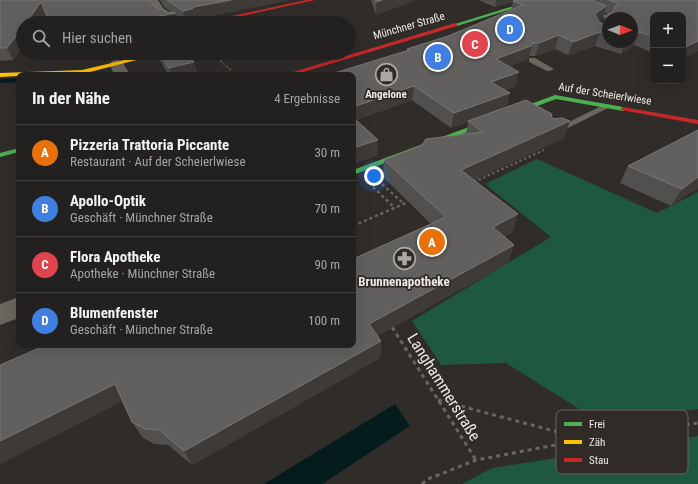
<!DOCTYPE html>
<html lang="de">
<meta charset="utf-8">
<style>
body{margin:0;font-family:"Roboto Condensed",sans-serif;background:#2b2929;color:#f1f3f6}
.controls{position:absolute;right:12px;top:12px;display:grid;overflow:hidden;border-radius:8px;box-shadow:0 4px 16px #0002}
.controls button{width:36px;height:36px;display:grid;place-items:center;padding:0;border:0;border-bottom:1px solid #403e3e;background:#232120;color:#f1f3f6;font:20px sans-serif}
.compass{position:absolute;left:602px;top:12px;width:36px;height:36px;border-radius:50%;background:#232120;box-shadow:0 4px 16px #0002;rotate:91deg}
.you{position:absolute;left:374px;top:176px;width:14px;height:14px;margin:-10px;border:3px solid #fff;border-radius:50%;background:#1a73e8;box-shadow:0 0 0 6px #1a73e833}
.badge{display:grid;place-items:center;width:26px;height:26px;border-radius:50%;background:#db2777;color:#fff;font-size:13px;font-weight:700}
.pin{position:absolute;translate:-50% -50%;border:2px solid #fff;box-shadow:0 1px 4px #0006}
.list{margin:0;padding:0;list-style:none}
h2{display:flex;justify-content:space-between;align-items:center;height:52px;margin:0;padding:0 16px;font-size:17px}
h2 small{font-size:13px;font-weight:400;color:#a3a3a5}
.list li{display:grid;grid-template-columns:26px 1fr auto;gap:12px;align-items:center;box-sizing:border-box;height:56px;padding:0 16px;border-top:1px solid #403e3e}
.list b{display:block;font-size:15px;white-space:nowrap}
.list p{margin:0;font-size:13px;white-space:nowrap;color:#a3a3a5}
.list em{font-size:13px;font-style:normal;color:#a3a3a5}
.icon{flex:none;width:22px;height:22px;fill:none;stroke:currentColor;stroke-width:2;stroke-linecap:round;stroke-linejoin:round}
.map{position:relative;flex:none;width:698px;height:484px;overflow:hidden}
.search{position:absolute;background:#232120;box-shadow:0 4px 16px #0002;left:16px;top:16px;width:340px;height:44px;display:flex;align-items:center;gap:10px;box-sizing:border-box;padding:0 14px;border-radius:22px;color:#a3a3a5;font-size:15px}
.panel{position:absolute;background:#232120;box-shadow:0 4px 16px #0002;left:16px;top:72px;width:340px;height:276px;border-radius:8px}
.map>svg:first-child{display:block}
.green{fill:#1e5840}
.water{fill:#041c1c}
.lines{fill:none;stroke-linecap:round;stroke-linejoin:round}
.stream{fill:#041c1c;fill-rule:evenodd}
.path-far3{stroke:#696560;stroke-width:1.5;stroke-dasharray:2 2;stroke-linecap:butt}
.path-far2{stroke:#696560;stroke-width:2;stroke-dasharray:2.5 2.5;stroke-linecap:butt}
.path-far1{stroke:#696560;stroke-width:2.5;stroke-dasharray:3 3;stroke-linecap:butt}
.path{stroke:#696560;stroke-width:3;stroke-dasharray:4 4;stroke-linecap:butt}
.lane{fill:#6a655e;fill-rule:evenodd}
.street{fill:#6a655e;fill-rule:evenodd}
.fast{fill:#4caf50;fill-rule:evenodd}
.slow{fill:#ffc107;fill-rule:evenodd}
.jam{fill:#c62828;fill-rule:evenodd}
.wall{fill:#52504e;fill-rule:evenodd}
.shaded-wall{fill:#3d3a38}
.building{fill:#62605e;stroke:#787674}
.labels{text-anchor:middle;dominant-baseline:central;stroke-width:3.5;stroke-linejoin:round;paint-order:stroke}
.far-street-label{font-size:11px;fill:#edeae7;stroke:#312b28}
.far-poi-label{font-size:11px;font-weight:bold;fill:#edeae7;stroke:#312b28}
.poi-label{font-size:13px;font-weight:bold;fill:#edeae7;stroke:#312b28}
.near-street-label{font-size:16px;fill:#edeae7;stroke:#312b28}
.key{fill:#312b28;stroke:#696461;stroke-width:1}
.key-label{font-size:11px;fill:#edeae7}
</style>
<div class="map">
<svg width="698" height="484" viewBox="0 0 698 484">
<rect width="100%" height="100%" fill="#2f2c2a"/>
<path class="green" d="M537 159 657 213 698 192V409L678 412 592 417 506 363 441 365 412 321 551 237 485 184Z
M698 436V484H462L492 468Z"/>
<path class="water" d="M395 404 410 426 322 484H264Z"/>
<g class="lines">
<path class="stream" d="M19 78V82L0 83V79Z"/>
<path class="path-far3" d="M211 53 232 71"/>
<path class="path-far2" d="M474 182 544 150"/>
<path class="path-far1" d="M382 184 404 204
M373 187 395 208
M353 226 408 202"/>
<path class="path" d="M392 327 476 460
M438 400 584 439
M422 484 428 479 476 460 587 439 698 423"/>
<path class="lane" d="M560 0H568L612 18 607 19Z
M529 58H535L554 69 550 71H547L529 62Z
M605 104H608L612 106 558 133 555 134 551 131Z"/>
<path class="street" d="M146 0H158L163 8 184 23C163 23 156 18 146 0Z
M117 60 122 61 130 75H114L110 64 112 61Z
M19 297V318L0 325V304Z"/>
<path class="fast" d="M533 0H540L457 26 452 25Z
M555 95 623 107 626 109 623 111 556 99 353 175V170Z
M19 148V152L0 157V153Z"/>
<path class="slow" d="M154 53H164L82 74 19 75V76L0 77V73L82 70Z"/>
<path class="jam" d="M306 0H315L210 23H199Z
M455 23 457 24V26L293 75H283Z
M623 107 698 120V124L621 110V108Z"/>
</g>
<path class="wall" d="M0 0 157 8 167 12H171L164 7 160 0H289L197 19 195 21 185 23 177 16 178 23H50L46 14 39 23H23V46L13 60 0 61Z
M371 0H416L376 15Z
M478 0H698V51L683 58V15H653V53L634 45 621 54 595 46 568 55 555 49 535 56H529L528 59 509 66 516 86 505 90 507 107 551 116 564 138 474 180 513 232 504 237 514 245 508 263 377 336 381 341 380 358 192 465 168 445 154 444 142 437 132 422 122 401 0 464V365L353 345 431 224 383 177 384 160 466 134 468 122 451 128 412 100 356 120 378 155 353 164V75L407 51V49L448 36 511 10 513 2 495 7ZM604 13 608 14 605 16 603 24 599 22 602 19ZM608 18H632V42H608Z
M157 53H187L194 62 197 74 194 75H169L159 59Z
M698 130 685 196 671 206 620 183 628 166Z"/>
<path class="shaded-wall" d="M231 0H289L197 19 195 21 185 23 183 11 194 7Z
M382 0H416L376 15V2Z
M496 0H520L513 1V2L495 7Z
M41 2 46 14 39 23H26Z
M606 6 602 19 591 28 595 14Z
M176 13 178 23H162L160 16Z
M23 27V46L13 60 7 48Z
M600 32 595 46 568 55 573 42Z
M639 32 634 45 621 54 626 42H632V37Z
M559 35 555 49 535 56 539 43Z
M698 41V51L683 58V48Z
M533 43 529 56 528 59 493 73 496 59Z
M194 62 197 74 194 75H171L169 68Z
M519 72 516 86 488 97 491 82Z
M414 86 412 100 353 121V107Z
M510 93 507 108 468 121V122L451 128 454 113Z
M570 121 564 138 458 188 461 170Z
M378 140V155L353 164V148Z
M698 177V189L685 196 671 206 682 189Z
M518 214 513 232 488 245 493 227Z
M514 245 508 263 368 341 369 324Z
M381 341 380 358 192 465 184 451Z
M115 384 125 400 0 464V441Z"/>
<path class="building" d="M0 0H149L157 8 167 12 176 13 160 16 165 23H50L41 2 26 23H23V27L7 48H0Z
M167 0H231L194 7 192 9 183 11Z
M375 0H382L376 2Z
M518 0H591L606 6 595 14 599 22 608 26V35L600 32 573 42 559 35 539 43H533L531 46 496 59 519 72 491 82 510 93 454 113 414 86 353 107V75H328L409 50 407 49 448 36 523 5 513 1Z
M609 0H698V41L683 48V15H653V37L639 32 632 37V18H609L605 16 614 11V7L618 5 617 3Z
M160 53H187L194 62 169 68Z
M526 100 552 114 551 116 554 119 562 118 570 121 461 170 518 214 493 227 514 245 369 324 381 341 184 451 159 430 145 429 132 422 115 384 0 441V365L46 345H353V259L446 217 384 160 422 145 426 139 483 132 468 121Z
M353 117 378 140 353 148Z
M698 130V177L682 189 628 166Z"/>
<defs>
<symbol id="shop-ring" viewBox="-11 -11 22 22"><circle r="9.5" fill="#312b28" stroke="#aaa8a5" stroke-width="1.5"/><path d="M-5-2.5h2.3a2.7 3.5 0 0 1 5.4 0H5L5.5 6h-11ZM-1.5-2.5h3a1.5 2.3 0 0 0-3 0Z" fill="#aaa8a5"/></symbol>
<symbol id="pharmacy-ring" viewBox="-11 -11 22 22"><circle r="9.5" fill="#312b28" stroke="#aaa8a5" stroke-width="1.5"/><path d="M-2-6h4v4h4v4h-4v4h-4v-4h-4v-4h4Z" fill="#aaa8a5"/></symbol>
</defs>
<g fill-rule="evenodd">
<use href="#shop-ring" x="374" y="62" width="25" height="25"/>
<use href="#pharmacy-ring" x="392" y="246" width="25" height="25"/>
</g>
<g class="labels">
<g class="far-street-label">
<text transform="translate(409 26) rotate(-16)">Münchner Straße</text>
<text transform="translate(605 94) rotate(9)">Auf der Scheierlwiese</text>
</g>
<g class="far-poi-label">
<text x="386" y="94">Angelone</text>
</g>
<g class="poi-label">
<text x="404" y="281">Brunnenapotheke</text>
</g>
<g class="near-street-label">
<text transform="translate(444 387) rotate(58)">Langhammerstraße</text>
</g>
</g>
<rect x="556" y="410" width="132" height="64" rx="6" class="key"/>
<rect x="564" y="422" width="18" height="4" fill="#4caf50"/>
<rect x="564" y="440" width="18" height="4" fill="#ffc107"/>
<rect x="564" y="458" width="18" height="4" fill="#c62828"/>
<g class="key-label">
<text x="589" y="428">Frei</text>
<text x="589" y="446">Zäh</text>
<text x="589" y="464">Stau</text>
</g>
</svg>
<div class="controls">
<button>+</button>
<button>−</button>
</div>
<svg class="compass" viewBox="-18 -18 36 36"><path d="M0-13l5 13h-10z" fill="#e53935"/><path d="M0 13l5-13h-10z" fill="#a3a3a5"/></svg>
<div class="you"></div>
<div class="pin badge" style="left:432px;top:242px;background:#e8710a">A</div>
<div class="pin badge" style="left:438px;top:57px;background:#3f7fe0">B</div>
<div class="pin badge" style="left:475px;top:44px;background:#e0444e">C</div>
<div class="pin badge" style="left:510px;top:29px;background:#3f7fe0">D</div>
<div class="search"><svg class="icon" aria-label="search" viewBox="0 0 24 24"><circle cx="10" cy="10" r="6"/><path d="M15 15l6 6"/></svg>Hier suchen</div>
<section class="panel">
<h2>In der Nähe<small>4 Ergebnisse</small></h2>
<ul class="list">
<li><span class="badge" style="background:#e8710a">A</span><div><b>Pizzeria Trattoria Piccante</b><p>Restaurant · Auf der Scheierlwiese</p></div><em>30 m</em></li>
<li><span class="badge" style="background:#3f7fe0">B</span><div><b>Apollo-Optik</b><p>Geschäft · Münchner Straße</p></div><em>70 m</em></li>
<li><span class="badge" style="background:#e0444e">C</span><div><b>Flora Apotheke</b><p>Apotheke · Münchner Straße</p></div><em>90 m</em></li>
<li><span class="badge" style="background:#3f7fe0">D</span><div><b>Blumenfenster</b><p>Geschäft · Münchner Straße</p></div><em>100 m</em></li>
</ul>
</section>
</div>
